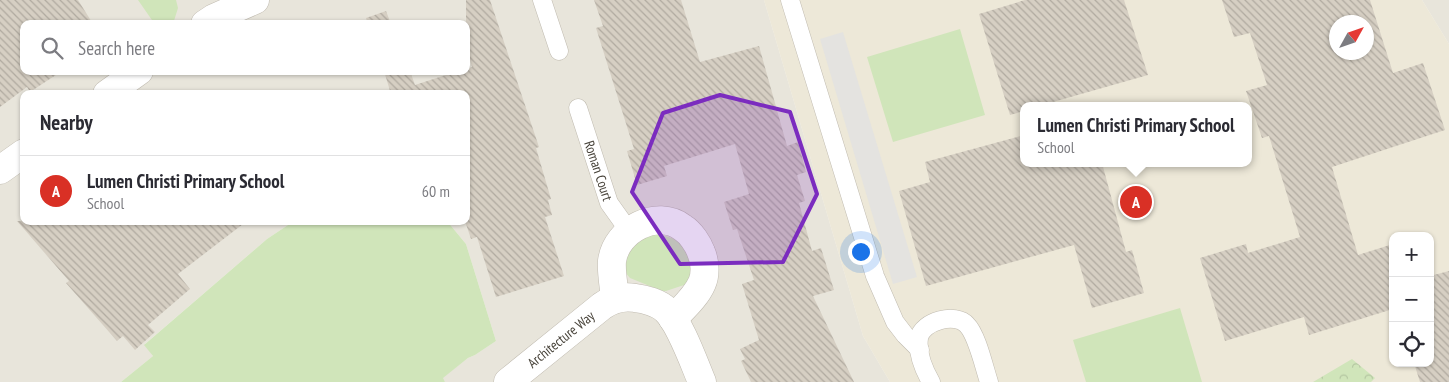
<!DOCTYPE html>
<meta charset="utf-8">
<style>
body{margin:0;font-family:"PT Sans Narrow",sans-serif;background:#f7f7f7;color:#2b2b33}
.controls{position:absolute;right:15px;bottom:15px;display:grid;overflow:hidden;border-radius:10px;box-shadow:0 1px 4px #0004}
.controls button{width:45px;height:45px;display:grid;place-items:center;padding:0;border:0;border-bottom:1px solid #e1e1e2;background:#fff;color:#2b2b33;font:25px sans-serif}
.compass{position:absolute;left:1329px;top:15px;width:45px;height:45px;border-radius:50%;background:#fff;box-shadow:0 1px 4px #0004;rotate:50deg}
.you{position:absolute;left:860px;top:251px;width:18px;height:18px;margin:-12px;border:4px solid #fff;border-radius:50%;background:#1a73e8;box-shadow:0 0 0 8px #1a73e833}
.badge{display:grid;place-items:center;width:32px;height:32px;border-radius:50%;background:#d93025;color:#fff;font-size:16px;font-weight:700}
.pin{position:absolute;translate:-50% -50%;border:2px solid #fff;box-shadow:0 1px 5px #0006}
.popup{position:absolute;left:1020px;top:102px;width:232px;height:65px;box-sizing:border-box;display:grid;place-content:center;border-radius:10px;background:#fff;filter:drop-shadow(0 1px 4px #0005);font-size:16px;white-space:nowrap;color:#7c7c81}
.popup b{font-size:19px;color:#2b2b33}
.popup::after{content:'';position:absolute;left:50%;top:100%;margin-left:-10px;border:10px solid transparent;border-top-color:#fff}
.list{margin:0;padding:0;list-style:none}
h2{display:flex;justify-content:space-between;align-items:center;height:65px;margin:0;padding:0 20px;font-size:21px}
h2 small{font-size:16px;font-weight:400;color:#7c7c81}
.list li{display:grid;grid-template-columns:32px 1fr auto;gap:15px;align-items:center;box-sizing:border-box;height:70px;padding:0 20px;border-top:1px solid #e1e1e2}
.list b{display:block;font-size:19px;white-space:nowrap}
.list p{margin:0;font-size:16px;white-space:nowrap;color:#7c7c81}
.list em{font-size:16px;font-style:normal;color:#7c7c81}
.icon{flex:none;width:28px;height:28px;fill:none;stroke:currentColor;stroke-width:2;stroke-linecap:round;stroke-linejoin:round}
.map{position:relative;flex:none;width:1449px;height:382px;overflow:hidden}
.search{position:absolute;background:#fff;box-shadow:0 1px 4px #0004;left:20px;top:20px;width:450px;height:55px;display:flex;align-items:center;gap:12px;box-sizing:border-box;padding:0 18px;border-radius:10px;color:#7c7c81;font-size:19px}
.panel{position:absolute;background:#fff;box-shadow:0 1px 4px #0004;left:20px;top:90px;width:450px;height:135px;border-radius:10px}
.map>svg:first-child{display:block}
.residential{fill:#e8e5db;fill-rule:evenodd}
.education{fill:#ede8d8;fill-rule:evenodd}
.grass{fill:#d0e5ba}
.forest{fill:url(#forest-crowns)}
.parking{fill:#e4e3e0}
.building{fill:url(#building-back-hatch);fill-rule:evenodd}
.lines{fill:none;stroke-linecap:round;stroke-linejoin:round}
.service-casing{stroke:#c0bbb0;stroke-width:19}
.minor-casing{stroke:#c0bbb0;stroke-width:29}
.service{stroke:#fff;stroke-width:18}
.minor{stroke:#fff;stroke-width:28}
.marked{fill:#7b2cbf;fill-opacity:0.2;stroke:#7b2cbf;stroke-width:4;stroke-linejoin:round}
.labels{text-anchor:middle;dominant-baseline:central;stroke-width:4;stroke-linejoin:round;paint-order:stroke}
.street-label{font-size:14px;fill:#49443b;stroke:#fff}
</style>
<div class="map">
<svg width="1449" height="382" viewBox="0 0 1449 382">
<defs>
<pattern id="forest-crowns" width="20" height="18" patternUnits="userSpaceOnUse" patternTransform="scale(1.25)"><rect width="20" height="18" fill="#d0e5ba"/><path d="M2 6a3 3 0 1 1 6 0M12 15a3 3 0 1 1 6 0" fill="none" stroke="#b4c6a1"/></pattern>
<pattern id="building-back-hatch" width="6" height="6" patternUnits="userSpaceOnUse" patternTransform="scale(1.25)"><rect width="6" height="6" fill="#d6cfc3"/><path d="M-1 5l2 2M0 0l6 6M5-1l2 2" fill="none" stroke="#b0aaa0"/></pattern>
</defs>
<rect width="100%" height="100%" fill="#f5f3ed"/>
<path class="residential" d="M0 0H764L863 336 890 382H445L442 378 468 358 475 355 496 341 466 244 447 221H466V94H24V221H294L267 239 145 344 153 356 121 382H0ZM24 24H466V71H24Z
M1422 0H1449V44Z"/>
<path class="education" d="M764 0H1422L1449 44V382H890L863 336ZM1336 22H1366V52H1336ZM1024 106H1248V163H1024ZM1393 236H1430V363H1393Z"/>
<path class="grass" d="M138 0H176L178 8 173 24 154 23Z
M960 29 985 115 893 142 867 57Z
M294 221H447L466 244 496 341 475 355 468 358 443 378 445 382H121L153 356 144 345 267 239Z
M653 234C681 235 701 257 687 284L666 291H662L630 278 624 271 625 253 629 246Z
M1180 308 1202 382H1086L1073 340Z"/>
<path class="forest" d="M1352 359 1375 378 1371 382H1313Z"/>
<path class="parking" d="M843 32 917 277 893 284 820 39Z"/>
<path class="building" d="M0 0H78L93 24H24V71H62L30 92 27 87 0 107Z
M466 0H490L539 147 536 148 551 199 548 200 552 215 545 217 564 276 496 297 477 237 471 239 466 224V94H391L384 71H410L415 85 458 71H466V69L472 67 466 46Z
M594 0H681L700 62 759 46 787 146 798 142 806 172 797 175 805 201 799 203 812 251 821 248 834 290 813 296 854 382H751L741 361 745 359 740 349 759 340 742 284 754 280 737 229 733 230 724 202 749 194 735 144 664 166 667 176 637 185 627 151 634 149 596 28 603 26Z
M1025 0H1124L1148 75 1039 106H1024V111L1010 115 979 14Z
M1222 0H1370L1393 73 1423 63 1445 130 1332 167 1358 255 1393 244V309L1309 335 1304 317 1225 341 1200 258 1246 244 1248 253 1300 237 1269 136 1262 138 1246 91 1267 85 1250 33 1234 37ZM1336 22H1366V52H1336Z
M386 11 391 24H368L366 18Z
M1024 135V163H1102L1126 252 1132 250 1144 293 1092 308 1074 245 926 286 899 191 930 182 925 162Z
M17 221H247L178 274 190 289 148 325 155 332 135 350 123 336 117 341 66 283 69 281Z
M1449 271V382H1420L1414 363H1430V276Z"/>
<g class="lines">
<defs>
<g id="service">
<path d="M542 0 559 51"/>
<path d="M790 0 875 276 895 322 905 335 920 350"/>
<path id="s1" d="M578 108 609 203 629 231"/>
<path d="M931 382C924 370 917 353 919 338 922 321 956 312 967 325 977 335 984 367 989 382"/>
</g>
<g id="minor">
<path d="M205 24 214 18 255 0"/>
<path d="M107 94 139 71"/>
<path d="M0 170 24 153"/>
<path d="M615 299C614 286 611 273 612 261 616 230 657 208 683 228 691 233 698 244 701 252 705 261 706 274 702 283 696 297 683 308 673 319"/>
<path id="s2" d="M508 382 602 306C612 299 623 296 635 298 645 299 659 303 666 310 680 323 694 363 702 382"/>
</g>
</defs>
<use href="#service" class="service-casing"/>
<use href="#minor" class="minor-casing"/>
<use href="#service" class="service"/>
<use href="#minor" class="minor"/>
</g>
<path class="marked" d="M720 95 790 112 817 194 783 262 680 264 632 192 663 113Z"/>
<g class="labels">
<g class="street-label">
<text stroke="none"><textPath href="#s1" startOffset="66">Roman Court</textPath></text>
<text stroke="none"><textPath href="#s2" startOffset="68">Architecture Way</textPath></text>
</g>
</g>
</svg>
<div class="controls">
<button>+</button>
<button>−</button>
<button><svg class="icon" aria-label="locate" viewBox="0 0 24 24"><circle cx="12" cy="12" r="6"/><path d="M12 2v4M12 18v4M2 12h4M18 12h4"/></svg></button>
</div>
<svg class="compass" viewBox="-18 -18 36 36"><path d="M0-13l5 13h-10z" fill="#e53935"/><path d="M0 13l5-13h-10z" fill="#7c7c81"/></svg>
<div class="you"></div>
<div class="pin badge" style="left:1136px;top:202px">A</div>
<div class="popup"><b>Lumen Christi Primary School</b>School</div>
<div class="search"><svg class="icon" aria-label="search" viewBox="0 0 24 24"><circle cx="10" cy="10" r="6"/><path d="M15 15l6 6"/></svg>Search here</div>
<section class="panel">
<h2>Nearby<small></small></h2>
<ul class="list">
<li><span class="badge">A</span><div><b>Lumen Christi Primary School</b><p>School</p></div><em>60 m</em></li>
</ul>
</section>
</div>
